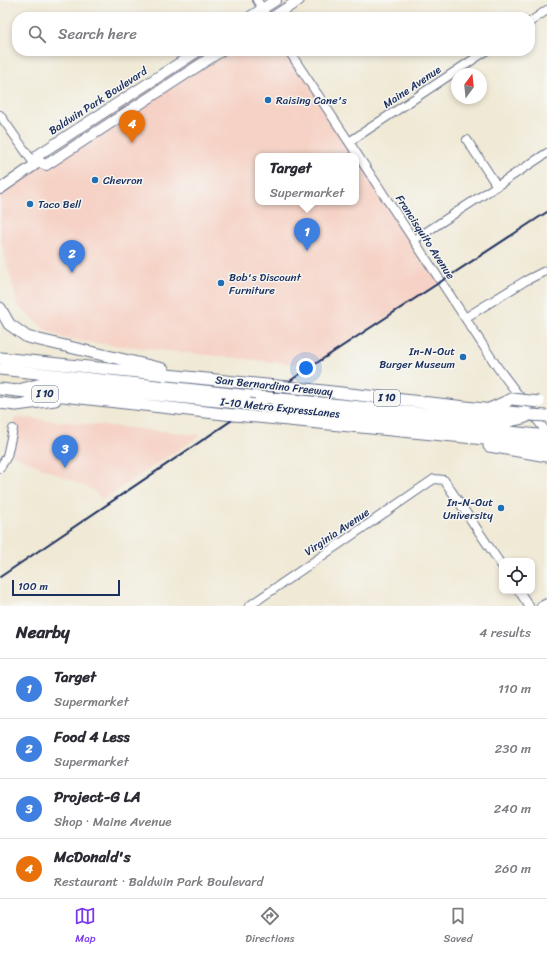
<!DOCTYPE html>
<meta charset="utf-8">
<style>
body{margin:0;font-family:Sriracha,sans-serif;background:#f2f2f3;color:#2b2b33}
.controls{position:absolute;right:12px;bottom:12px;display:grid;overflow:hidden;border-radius:8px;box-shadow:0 2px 6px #0003}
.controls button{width:36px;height:36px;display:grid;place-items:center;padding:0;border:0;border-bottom:1px solid #e1e1e2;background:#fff;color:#2b2b33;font:20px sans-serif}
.compass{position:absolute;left:451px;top:68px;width:36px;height:36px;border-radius:50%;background:#fff;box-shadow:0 2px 6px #0003;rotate:15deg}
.scale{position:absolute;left:12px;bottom:10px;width:108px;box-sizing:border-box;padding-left:4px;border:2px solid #1b2f5e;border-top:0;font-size:11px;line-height:14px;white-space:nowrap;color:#1b2f5e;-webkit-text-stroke:3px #f6f6f2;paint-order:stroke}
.you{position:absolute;left:306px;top:368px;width:14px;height:14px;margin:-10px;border:3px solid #fff;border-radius:50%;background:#1a73e8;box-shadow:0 0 0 6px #1a73e833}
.badge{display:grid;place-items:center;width:26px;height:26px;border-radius:50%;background:#7c3aed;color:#fff;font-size:13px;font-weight:700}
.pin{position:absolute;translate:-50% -33px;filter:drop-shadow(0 1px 2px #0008)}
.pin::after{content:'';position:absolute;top:21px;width:14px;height:12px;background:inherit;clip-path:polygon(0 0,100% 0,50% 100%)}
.popup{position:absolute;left:255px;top:153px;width:104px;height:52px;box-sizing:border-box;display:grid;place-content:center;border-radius:8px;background:#fff;filter:drop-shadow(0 1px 3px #0005);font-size:13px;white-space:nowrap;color:#7c7c81}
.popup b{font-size:15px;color:#2b2b33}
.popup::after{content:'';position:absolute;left:50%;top:100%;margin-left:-8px;border:8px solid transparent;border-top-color:#fff}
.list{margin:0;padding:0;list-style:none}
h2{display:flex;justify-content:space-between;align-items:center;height:52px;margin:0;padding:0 16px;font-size:17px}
h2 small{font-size:13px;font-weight:400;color:#7c7c81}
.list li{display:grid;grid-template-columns:26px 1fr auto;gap:12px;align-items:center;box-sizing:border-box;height:60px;padding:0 16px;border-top:1px solid #e1e1e2}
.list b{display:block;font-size:15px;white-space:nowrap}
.list p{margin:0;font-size:13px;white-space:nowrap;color:#7c7c81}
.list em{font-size:13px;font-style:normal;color:#7c7c81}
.icon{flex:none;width:22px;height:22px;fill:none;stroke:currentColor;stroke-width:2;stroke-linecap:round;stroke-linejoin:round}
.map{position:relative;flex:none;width:547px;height:606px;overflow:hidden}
.search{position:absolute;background:#fff;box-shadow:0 2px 6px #0003;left:12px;right:12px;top:12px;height:44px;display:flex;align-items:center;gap:10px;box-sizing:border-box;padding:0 14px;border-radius:16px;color:#7c7c81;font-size:15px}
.sheet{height:292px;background:#fff}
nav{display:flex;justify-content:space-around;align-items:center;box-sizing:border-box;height:56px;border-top:1px solid #e1e1e2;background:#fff;font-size:11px;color:#7c7c81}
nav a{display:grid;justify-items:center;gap:2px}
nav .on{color:#7c3aed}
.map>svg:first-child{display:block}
.built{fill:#f6d1c5;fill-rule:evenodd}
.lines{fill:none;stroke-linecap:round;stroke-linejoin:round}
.minor-casing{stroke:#667088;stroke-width:10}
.major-casing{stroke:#667088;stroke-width:12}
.highway-casing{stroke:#667088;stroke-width:13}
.minor{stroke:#fff;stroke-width:8}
.major{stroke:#fff;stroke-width:10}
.highway{stroke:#fff;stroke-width:11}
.rail{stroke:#1b2f5e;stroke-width:2}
.highway-bridge-casing{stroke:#667088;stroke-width:13;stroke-linecap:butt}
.highway-bridge{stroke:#fff;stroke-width:11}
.poi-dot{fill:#1f6fb2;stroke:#f6f6f2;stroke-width:1.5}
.labels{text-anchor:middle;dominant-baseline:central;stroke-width:3;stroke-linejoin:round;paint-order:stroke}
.shield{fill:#f6f6f2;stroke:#5d6b8a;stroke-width:1}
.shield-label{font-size:10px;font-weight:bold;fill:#1b2f5e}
.street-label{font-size:11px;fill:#1b2f5e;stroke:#f6f6f2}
.poi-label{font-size:11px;fill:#1b2f5e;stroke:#f6f6f2;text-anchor:start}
</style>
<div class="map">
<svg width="547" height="606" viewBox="0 0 547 606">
<rect width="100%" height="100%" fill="#f6f6f2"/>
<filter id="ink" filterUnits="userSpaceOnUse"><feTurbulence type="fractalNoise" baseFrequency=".025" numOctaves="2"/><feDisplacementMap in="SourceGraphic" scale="8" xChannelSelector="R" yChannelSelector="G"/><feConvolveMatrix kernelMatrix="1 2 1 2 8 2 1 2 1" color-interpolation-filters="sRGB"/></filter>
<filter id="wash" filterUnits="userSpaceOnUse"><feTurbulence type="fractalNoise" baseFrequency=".012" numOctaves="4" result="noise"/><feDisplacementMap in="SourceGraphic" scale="16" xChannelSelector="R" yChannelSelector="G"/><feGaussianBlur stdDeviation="0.9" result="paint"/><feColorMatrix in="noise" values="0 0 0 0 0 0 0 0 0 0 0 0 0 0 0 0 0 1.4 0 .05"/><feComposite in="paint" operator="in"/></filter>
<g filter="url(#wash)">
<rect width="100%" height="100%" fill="#f0e9d5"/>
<path class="built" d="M198 51H289L441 282 312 366 85 342 63 338 46 330 18 306 0 237V195L134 92ZM258 156H356V202H258Z
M15 417 201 435 102 500 95 491 9 453Z"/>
</g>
<g filter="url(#ink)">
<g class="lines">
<defs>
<path id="minor" d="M257 0 267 17
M530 22 547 10
M289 51 498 368 547 433
M0 115 35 165
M467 140 497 186
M349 142 486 51
M414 240 547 153
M465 318 525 281 547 270
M0 468 7 456 13 429
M519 591 529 606
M249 606 434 479 444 480 502 566
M541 606 547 603"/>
<path id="major" d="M250 17 276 0
M273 17 299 0
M39 162 46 165 221 51
M39 162 38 155 198 51
M0 189 39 162"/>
<path id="highway" d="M0 308 9 324 27 337 163 369
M0 358 276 386
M0 369 260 397
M288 387 527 414
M0 389 233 415
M15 391 41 384 249 404
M272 398 506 422 523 418 530 415
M0 403 16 405 55 400
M261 406 547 436
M487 410 512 399
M246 416 547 445
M489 446 547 456"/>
</defs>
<use href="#minor" class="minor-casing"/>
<use href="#major" class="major-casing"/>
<use href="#highway" class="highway-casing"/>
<use href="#minor" class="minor"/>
<use href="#major" class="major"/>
<use href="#highway" class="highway"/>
<path class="rail" d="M0 577 312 366 547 212"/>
<defs>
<path id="highway-bridge" d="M276 386 288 387
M260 397 272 398
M512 399 539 402
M249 404 261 406
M233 415 246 416
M530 415 547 416"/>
</defs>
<use href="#highway-bridge" class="highway-bridge-casing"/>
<use href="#highway-bridge" class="highway-bridge"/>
</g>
</g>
<g class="poi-dot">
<circle cx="268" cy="100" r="4"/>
<circle cx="95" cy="180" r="4"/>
<circle cx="30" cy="204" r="4"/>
<circle cx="221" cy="283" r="4"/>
<circle cx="463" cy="357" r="4"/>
<circle cx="501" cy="508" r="4"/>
</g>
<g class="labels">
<g class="shield">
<rect x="32" y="386" width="26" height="16" rx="3"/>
<rect x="374" y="390" width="26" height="16" rx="3"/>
</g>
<g class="shield-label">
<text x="45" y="394">I 10</text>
<text x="387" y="398">I 10</text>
</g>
<g class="street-label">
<text transform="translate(412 87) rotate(-34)">Maine Avenue</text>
<text transform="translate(98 101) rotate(-33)">Baldwin Park Boulevard</text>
<text transform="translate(425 237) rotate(57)">Francisquito Avenue</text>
<text transform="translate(274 386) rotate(6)">San Bernardino Freeway</text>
<text transform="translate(280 408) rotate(6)">I-10 Metro ExpressLanes</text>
<text transform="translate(337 532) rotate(-34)">Virginia Avenue</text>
</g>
<g class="poi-label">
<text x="276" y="100">Raising Cane's</text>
<text x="103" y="180">Chevron</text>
<text x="38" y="204">Taco Bell</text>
<text x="229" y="277">Bob's Discount<tspan x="229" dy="13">Furniture</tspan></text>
<text x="455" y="351" text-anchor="end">In-N-Out<tspan x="455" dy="13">Burger Museum</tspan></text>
<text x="493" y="502" text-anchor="end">In-N-Out<tspan x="493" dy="13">University</tspan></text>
</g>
</g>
</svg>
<div class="controls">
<button><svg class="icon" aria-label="locate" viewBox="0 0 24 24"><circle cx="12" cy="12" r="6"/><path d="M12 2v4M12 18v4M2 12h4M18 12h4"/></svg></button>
</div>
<svg class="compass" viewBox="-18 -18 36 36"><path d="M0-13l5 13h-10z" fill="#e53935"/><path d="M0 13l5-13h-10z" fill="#7c7c81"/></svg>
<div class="scale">100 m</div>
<div class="you"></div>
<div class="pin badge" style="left:307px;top:251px;background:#3f7fe0">1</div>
<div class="popup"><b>Target</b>Supermarket</div>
<div class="pin badge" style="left:72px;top:273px;background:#3f7fe0">2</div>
<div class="pin badge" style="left:65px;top:468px;background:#3f7fe0">3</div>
<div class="pin badge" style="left:132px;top:143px;background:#e8710a">4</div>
<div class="search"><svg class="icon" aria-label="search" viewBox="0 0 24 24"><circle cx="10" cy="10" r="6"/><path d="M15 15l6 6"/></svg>Search here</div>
</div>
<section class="sheet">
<h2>Nearby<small>4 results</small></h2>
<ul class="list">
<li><span class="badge" style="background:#3f7fe0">1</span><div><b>Target</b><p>Supermarket</p></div><em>110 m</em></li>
<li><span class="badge" style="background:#3f7fe0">2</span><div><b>Food 4 Less</b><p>Supermarket</p></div><em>230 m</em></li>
<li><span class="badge" style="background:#3f7fe0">3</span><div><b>Project-G LA</b><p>Shop · Maine Avenue</p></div><em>240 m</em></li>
<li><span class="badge" style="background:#e8710a">4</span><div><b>McDonald's</b><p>Restaurant · Baldwin Park Boulevard</p></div><em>260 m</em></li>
</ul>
</section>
<nav>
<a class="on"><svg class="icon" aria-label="map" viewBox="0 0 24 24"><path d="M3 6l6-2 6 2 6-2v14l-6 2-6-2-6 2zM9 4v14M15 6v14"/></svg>Map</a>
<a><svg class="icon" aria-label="directions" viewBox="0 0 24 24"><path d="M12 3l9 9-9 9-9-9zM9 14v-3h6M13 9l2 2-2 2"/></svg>Directions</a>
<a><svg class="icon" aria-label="saved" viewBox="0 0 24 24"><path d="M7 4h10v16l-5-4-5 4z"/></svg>Saved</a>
</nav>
